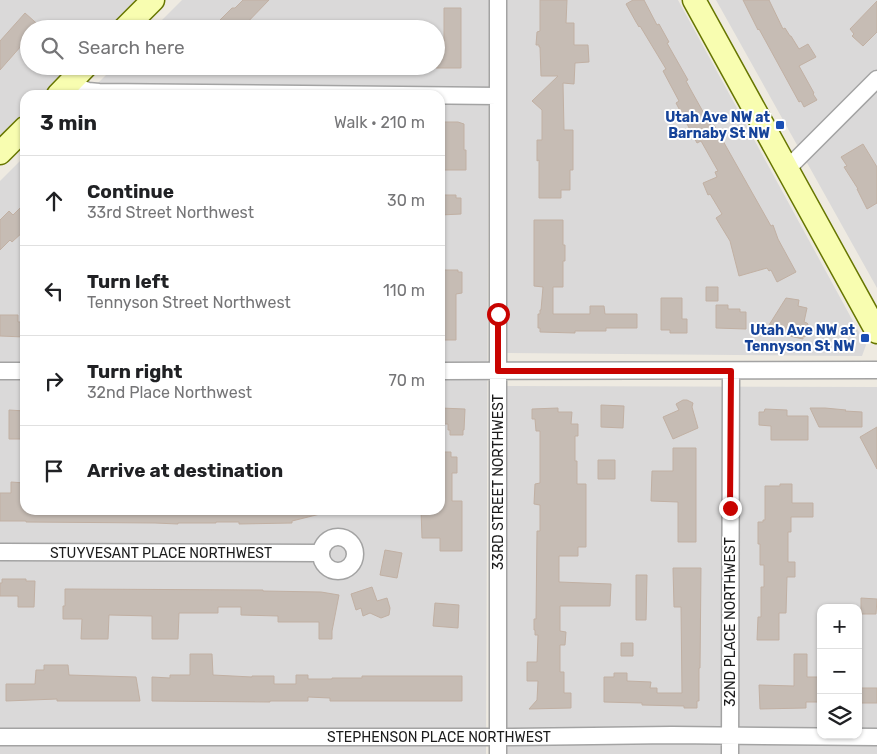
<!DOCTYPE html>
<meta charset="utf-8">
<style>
body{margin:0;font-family:Rubik,sans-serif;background:#f2f2f2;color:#202124}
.controls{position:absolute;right:15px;bottom:15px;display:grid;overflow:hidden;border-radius:10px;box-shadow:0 1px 4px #0004}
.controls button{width:45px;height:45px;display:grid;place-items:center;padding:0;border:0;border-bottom:1px solid #e0e0e0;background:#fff;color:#202124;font:25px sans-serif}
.stop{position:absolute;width:15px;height:15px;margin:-11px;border:4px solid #c80300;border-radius:50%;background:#fff}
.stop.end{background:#c80300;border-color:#fff;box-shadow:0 1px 5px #0008}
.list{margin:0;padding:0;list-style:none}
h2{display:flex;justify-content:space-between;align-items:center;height:65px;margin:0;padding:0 20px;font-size:21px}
h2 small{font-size:16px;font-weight:400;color:#757577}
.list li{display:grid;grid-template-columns:32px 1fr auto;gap:15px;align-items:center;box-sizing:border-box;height:90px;padding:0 20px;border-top:1px solid #e0e0e0}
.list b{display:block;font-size:19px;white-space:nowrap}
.list p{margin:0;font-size:16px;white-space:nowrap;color:#757577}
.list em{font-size:16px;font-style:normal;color:#757577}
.icon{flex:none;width:28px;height:28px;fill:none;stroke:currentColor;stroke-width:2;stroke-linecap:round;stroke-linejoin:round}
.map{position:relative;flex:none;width:877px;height:754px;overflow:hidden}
.search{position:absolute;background:#fff;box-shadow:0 1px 4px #0004;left:20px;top:20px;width:425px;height:55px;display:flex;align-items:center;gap:12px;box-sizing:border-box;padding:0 18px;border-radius:28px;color:#757577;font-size:19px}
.panel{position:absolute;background:#fff;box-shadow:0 1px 4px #0004;left:20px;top:90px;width:425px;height:425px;border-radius:15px}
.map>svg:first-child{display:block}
.residential{fill:#dad9d9;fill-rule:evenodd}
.building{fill:#c6bcb4;stroke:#c1b0a3}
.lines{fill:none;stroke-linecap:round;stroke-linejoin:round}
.street-casing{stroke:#a3a3a3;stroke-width:19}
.secondary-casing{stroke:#677600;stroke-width:25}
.street{stroke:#fff;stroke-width:16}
.secondary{stroke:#f8fdb0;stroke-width:22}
.route{stroke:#c80300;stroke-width:6}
.transit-dot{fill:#1a4fb4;stroke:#fff;stroke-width:2}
.labels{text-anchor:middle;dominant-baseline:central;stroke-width:4;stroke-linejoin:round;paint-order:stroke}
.transit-label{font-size:14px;font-weight:bold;fill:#164399;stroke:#fff;text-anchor:end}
.street-label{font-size:14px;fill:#1c1c1c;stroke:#fff}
</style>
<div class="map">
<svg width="877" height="754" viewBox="0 0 877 754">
<rect width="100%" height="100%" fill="#eeeae1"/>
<path class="residential" d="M0 0H137L108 29H29V66H71L41 95H25V111L0 136Z
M182 0H489L486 754H0V181L25 156V510H440V95H86L115 66H436V29H153Z
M506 0H678L866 345 862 356 507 353Z
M716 0H877V288Z
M505 386 877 387V754H507ZM821 608H858V735H821Z"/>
<path class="building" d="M243 0H269L241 29H211L232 8H235Z
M540 0H567L566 23H574V45H588L589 62 575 63 574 84 563 83 564 130H573V170H570V190H561V198H539V160L537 161V140H542V110L532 101 558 76H541L540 47H539V45H536L537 32 540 31Z
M633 0H644L657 25 659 24 669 42 667 43 688 80 686 81 692 92 711 126 714 125 771 226 773 225 778 239 796 272 777 282 771 270 769 271 767 268 739 276 730 241 716 218 722 214 710 194 708 195 703 183 717 177 715 172 718 171 701 141 697 143 676 103 679 101 663 71 666 69 640 26 639 27 636 22 626 4Z
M743 0H769L783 29 785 28 790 36H791L799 49 808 44 816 57 799 66 814 93 813 94 817 100 804 107 801 101 799 102 759 29 758 30Z
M877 1V32L863 46 852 36 854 34 850 29Z
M444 8H461V68H436V46H444Z
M25 13 43 29H29V37L0 70V41Z
M440 122H458L464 124V150H466V170H440Z
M863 144 877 167V203L867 209 857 189H858L844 167 847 166 841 157Z
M440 195H456V198H461V214L440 215Z
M25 203V230L12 242 10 240 0 250V220L9 211 13 215Z
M534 220H563V245H565V261H563V287H553V314H590V306H604L605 314H637V328H606V331H575V333L540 332V328H538V314H540V310H541L543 287 534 286Z
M440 270H458V272H462V293L456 294V340H440Z
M706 287H718V301H706Z
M661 298H682V319H687V333H670V330H661Z
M786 298 799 300 798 306 807 308 804 322 807 323 808 324 805 337 803 336V339L780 334 779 336 764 333Z
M716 305H728V309H740V312H746V329L716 328Z
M0 315H18V322H25L24 337 0 336Z
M683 400H687L693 403 692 407 698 428 673 439 663 417 679 410 676 404Z
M601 405 624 406 623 428 601 427Z
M440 408 465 409 464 430H463V435H450V430H448V424H440Z
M558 408V412H572L571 424H578V436H575V461H577V484H586V547H578V556H559V582L611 584 610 606H560V631L566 632 565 645H560V672H564V693H571V708L529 709 537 700 538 681H527V662H537L538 635H535V630H534V619H536L537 531H540V505L534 504 535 484 540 483V431H536L535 419H532V409Z
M810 408H825L846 410 845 411 862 412V427H819Z
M765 409 787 410V416H808V440H771V426L759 425V412H764Z
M9 410 25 411V439H9Z
M877 427V469L860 437Z
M673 448H696V542H678V502L651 501 652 471H673Z
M440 452H451V457H457V473H452V501H462V551H440V538H422L421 510H440Z
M598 460H615V479H598Z
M11 482 25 483V510H320V514L292 521V523L239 524V522H216V523H178V524L155 523 26 522V521H0V493H11Z
M780 484H792V503H813V517H791V532H788V562H795V577H787L786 613H779V640H757L758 617H761V587H764V565H760V544H758V522H763V520H765V486H780Z
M385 550 402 553 397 578 380 575Z
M673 568H701L700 668H699V701H697V708H684V706L642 705V703L604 702V677H614V673H627V681L651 682 650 688H657V693H682L681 607H674Z
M636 575H647L646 620H636Z
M2 579H26V581H35L34 607H18V596H0V583H2Z
M372 587 377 601 387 598 390 608 389 615 381 618 370 613 363 616 361 608 356 610 351 594Z
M65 589 263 590V591L321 592 339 595 332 631V639H319V622H278V616L241 615V607H218V613H179L178 639H152V616L109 615 108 639H81L82 619H63V606H65Z
M861 598 877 599 876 614H861Z
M435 603 459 605 458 628 433 626Z
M621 643H633V656H621Z
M190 654H212L213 675 252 677V676H274V684H296V675H308V679H332V678H362V676H462V701H330V698L308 697V701H270V702L152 701V677L170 678V675H190Z
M794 654H807V677H821V702H806V708L760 709 759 685 794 686Z
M44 665H68L69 675 136 677 140 701H57V699L6 701V684H35L36 670H44Z
M858 688H877V703H858Z"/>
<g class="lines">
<defs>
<path id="street" d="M498 0V754
M69 83 88 91 99 92 498 96
M787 169 877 79
M0 371H25
M440 371 877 370
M321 554a17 17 0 1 1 34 0a17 17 0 1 1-34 0Z
M0 552 321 553
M0 737H513L672 735 877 737
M730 754 731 371"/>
<path id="secondary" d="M694 0 877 332
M124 29 153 0
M58 95 86 66
M0 153 25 128"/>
</defs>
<use href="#street" class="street-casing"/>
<use href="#secondary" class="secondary-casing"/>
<use href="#street" class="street"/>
<use href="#secondary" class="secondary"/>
</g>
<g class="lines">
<path class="route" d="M498 314V371H731L730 508"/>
</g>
<g class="transit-dot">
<rect x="775" y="120" width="10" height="10" rx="2.5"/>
<rect x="860" y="333" width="10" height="10" rx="2.5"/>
</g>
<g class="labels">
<g class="transit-label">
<text x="770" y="117">Utah Ave NW at<tspan x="770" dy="16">Barnaby St NW</tspan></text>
<text x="855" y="330">Utah Ave NW at<tspan x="855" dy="16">Tennyson St NW</tspan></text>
</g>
<g class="street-label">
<text transform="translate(498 482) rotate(-90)">33RD STREET NORTHWEST</text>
<text x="161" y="553">STUYVESANT PLACE NORTHWEST</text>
<text transform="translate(730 622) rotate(-90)">32ND PLACE NORTHWEST</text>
<text x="439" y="737">STEPHENSON PLACE NORTHWEST</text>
</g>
</g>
</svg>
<div class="controls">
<button>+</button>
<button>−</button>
<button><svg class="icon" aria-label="layers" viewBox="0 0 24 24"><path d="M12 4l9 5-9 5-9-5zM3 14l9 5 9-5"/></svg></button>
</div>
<div class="stop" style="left:498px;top:314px"></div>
<div class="stop end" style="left:730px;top:508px"></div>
<div class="search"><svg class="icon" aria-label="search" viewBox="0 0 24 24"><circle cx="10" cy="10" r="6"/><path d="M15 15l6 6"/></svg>Search here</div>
<section class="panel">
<h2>3 min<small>Walk · 210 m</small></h2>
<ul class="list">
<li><svg class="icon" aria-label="ahead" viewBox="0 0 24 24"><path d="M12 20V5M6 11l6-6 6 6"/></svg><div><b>Continue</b><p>33rd Street Northwest</p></div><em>30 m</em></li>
<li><svg class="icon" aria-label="left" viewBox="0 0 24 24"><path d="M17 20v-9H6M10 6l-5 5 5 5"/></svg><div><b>Turn left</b><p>Tennyson Street Northwest</p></div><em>110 m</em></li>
<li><svg class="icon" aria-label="right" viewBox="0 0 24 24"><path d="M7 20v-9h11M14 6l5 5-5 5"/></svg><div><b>Turn right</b><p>32nd Place Northwest</p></div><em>70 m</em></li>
<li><svg class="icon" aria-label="arrive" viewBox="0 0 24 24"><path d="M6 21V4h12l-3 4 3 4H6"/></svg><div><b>Arrive at destination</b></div></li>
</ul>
</section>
</div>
